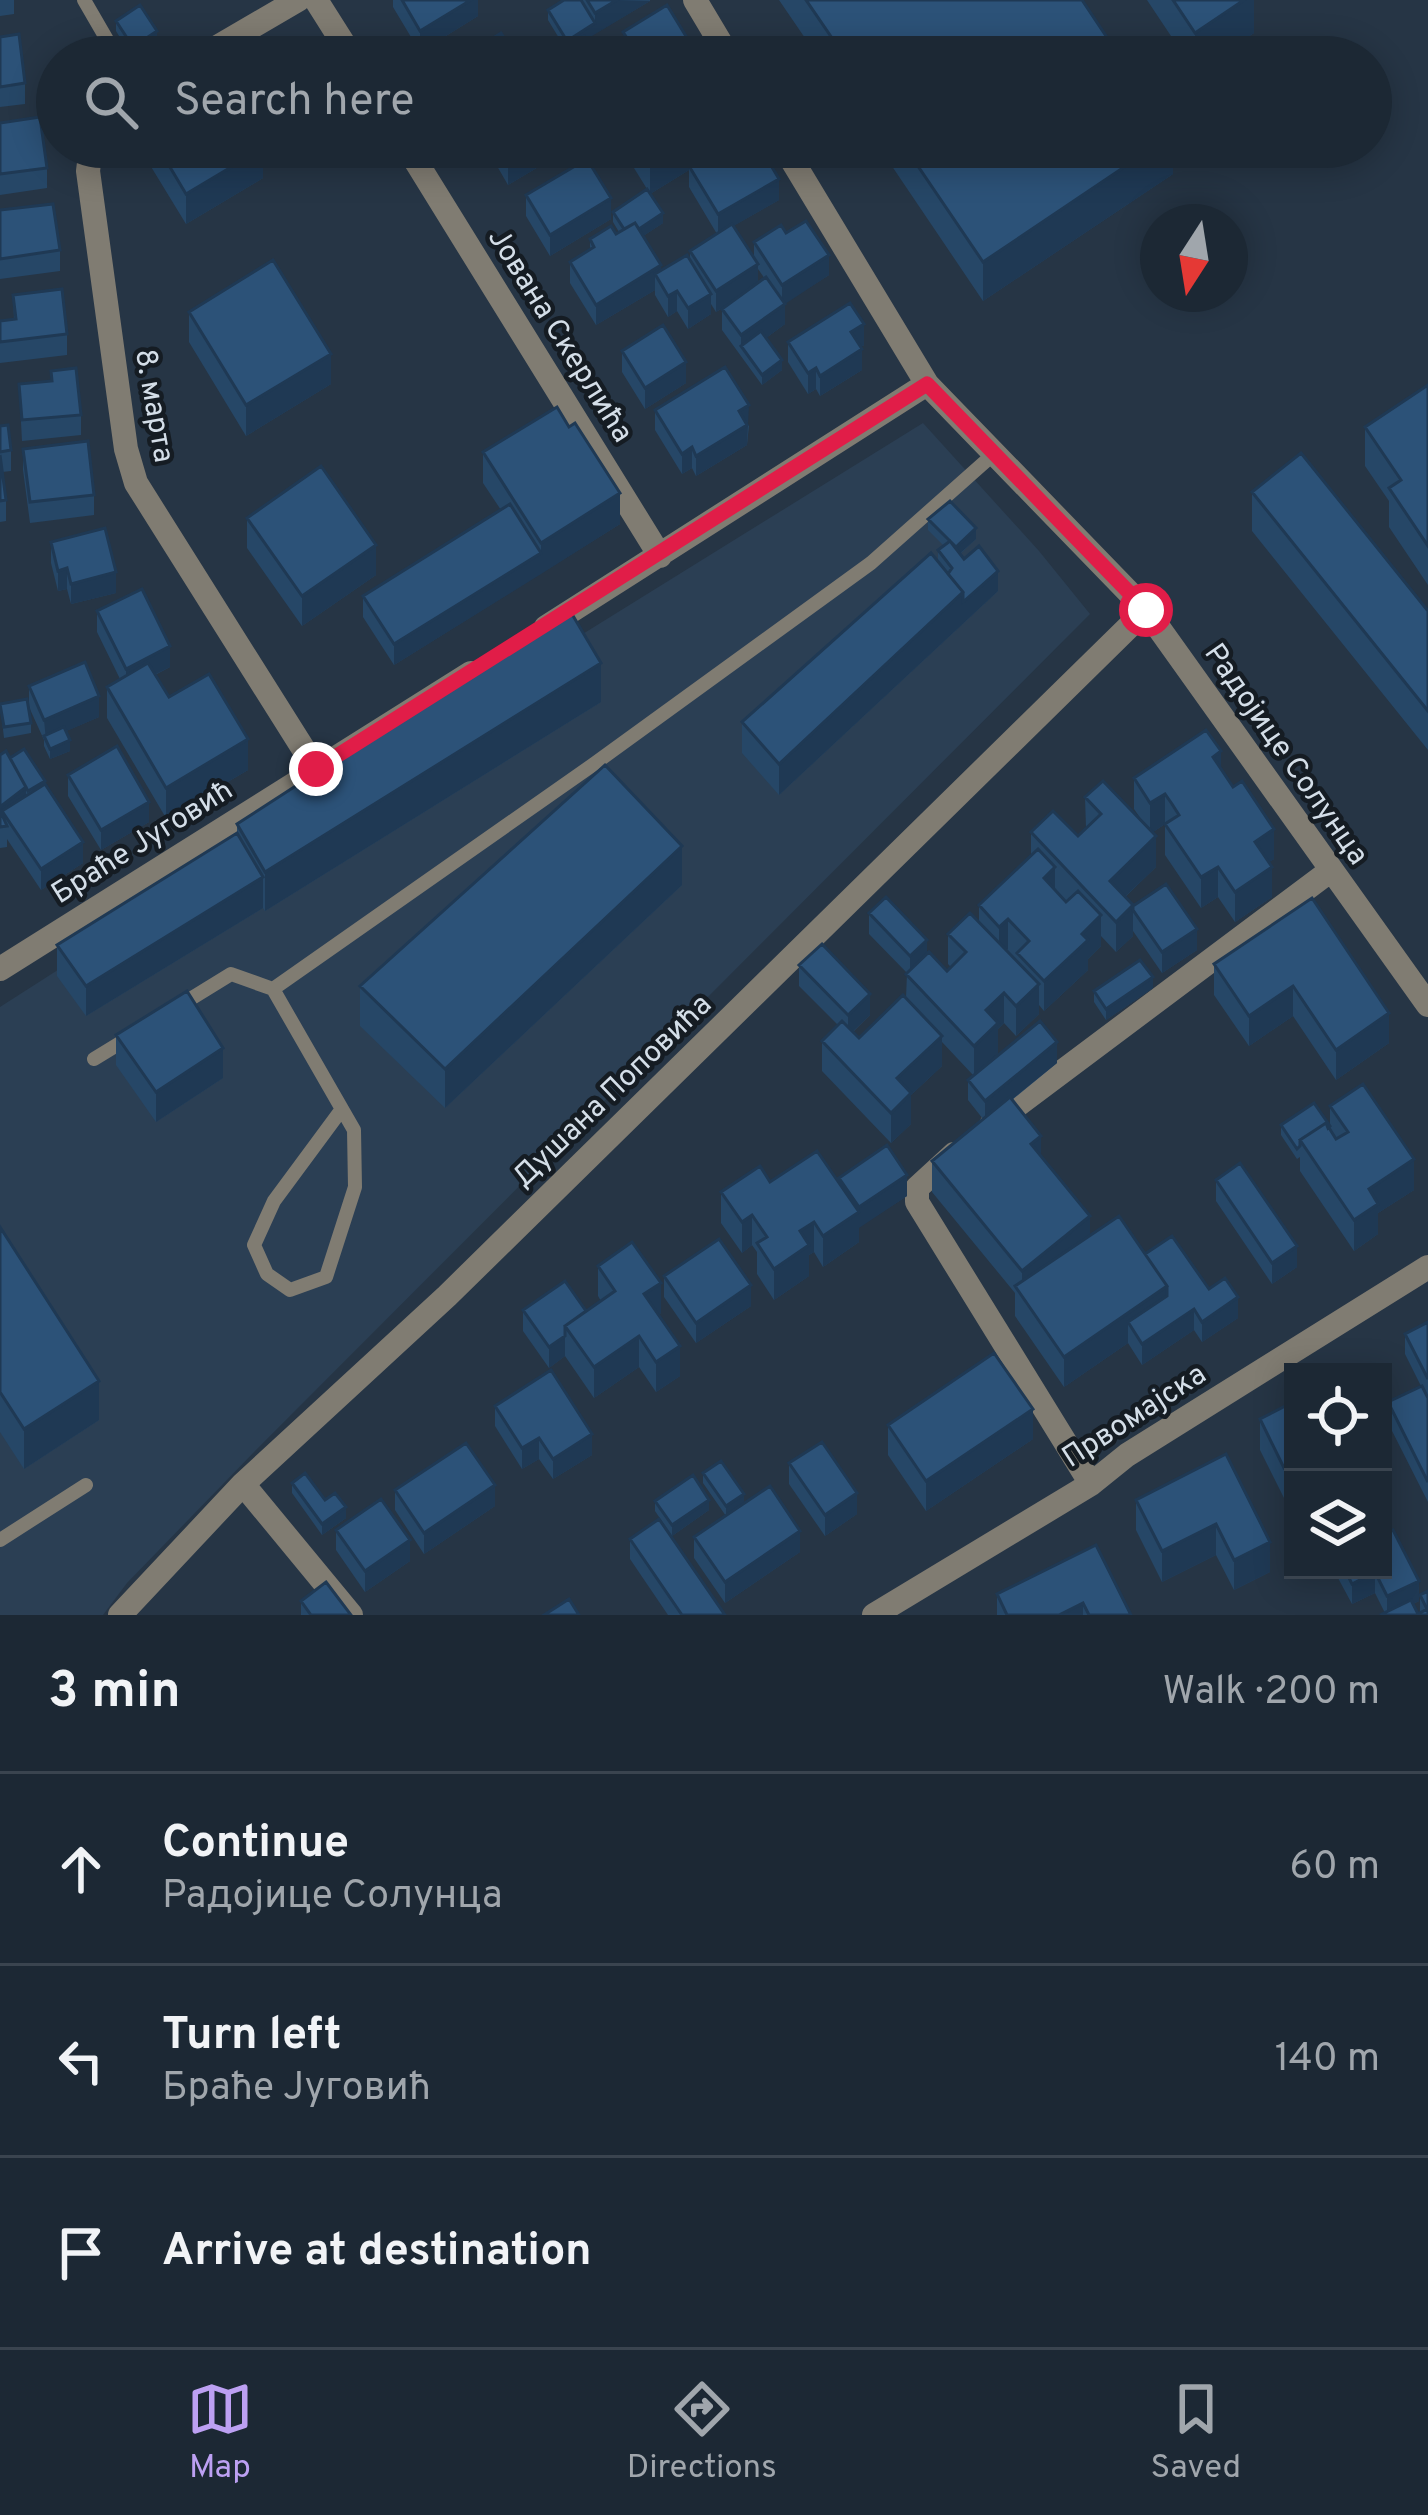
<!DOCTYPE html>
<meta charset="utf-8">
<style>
body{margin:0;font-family:Overpass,sans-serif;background:#25303c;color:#f1f3f6}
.controls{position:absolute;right:36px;bottom:36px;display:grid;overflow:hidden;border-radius:0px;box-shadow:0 6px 30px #0003}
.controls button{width:108px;height:108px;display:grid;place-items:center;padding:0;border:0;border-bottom:3px solid #3a444f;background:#1c2834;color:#f1f3f6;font:60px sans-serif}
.compass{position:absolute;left:1140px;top:204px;width:108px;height:108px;border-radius:50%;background:#1c2834;box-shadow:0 6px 30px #0003;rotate:192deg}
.stop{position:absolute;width:36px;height:36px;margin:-27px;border:9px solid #e11d48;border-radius:50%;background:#fff}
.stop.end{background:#e11d48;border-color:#fff;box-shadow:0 3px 12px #0008}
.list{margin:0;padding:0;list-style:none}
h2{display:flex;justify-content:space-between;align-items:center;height:156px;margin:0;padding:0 48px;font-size:51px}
h2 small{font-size:39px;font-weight:400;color:#a0a6ac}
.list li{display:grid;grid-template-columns:78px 1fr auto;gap:36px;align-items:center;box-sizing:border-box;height:192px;padding:0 48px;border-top:3px solid #3a444f}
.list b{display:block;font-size:45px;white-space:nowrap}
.list p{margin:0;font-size:39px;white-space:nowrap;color:#a0a6ac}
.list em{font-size:39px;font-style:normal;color:#a0a6ac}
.icon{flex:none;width:66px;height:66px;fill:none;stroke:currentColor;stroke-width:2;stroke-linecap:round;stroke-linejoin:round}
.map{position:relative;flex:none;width:1428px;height:1615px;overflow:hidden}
.search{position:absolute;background:#1c2834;box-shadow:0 6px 30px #0003;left:36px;right:36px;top:36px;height:132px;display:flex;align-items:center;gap:30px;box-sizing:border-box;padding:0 42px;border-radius:66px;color:#a0a6ac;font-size:45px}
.sheet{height:732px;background:#1c2834}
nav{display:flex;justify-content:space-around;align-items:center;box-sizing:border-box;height:168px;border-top:3px solid #3a444f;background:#1c2834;font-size:33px;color:#a0a6ac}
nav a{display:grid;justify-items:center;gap:6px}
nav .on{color:#bca0f2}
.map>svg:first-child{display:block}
.built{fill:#2b3f54}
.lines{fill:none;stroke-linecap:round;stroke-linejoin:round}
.lane{stroke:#807c72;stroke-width:14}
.street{stroke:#807c72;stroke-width:24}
.wall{fill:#264767;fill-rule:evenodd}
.shaded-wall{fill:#1f3954}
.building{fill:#2c5278;stroke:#1f3954;stroke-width:3}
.route{stroke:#e11d48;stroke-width:15}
.labels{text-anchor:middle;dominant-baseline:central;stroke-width:9;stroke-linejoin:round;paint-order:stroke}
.street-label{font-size:30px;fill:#d4dee8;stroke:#151c23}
</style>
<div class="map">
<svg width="1428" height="1615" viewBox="0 0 1428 1615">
<rect width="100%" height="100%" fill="#263545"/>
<path class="built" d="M923 423 1039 551 1090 614 255 1451 127 1583 103 1615H0V1007L565 645Z"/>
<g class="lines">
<path class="lane" d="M84 0 117 57
M179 1006 231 974 273 989
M94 1059 130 1037
M342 1109 274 1201 254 1245 267 1274 290 1290 326 1277 355 1187 354 1130 273 989 594 764 871 563 996 452
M0 1540 86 1485"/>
<path class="street" d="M316 0 352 57
M695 0 729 57
M200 57 298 0
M91 147 88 171 126 449 136 483 316 769
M407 147 660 556
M784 147 927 384 1146 610 1428 1005
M546 627 927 384
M0 969 471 673
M991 1125 1330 871
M954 1154 917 1188V1202L1091 1484
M243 1484 351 1615
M120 1615 243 1484 447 1296 1146 610
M874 1615 1091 1484 1127 1455 1428 1267"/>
</g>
<path class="wall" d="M0 0H14V14L0 16Z
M393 0H478V16L420 52 393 7Z
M564 0H650V1L586 39 565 48 548 20V10Z
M779 0H1082L1120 57H818Z
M1147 0H1254V33L1218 57H1185Z
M116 21 157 42 132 57 116 31Z
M0 37 25 83V104L0 107Z
M0 123 47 168V188L0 195Z
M139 147H263V178L186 224Z
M486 147H555V157L508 185Z
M621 147H760L779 200 733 226 754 258V242L786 233 829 275 785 303V324L766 338 782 370 762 385 722 330V309L734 301 716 312 711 304V314L688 329 677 311 668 317 655 295V290L596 325 570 283V262L590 250V239L619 232 613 222V212L647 189ZM689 170V187L717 234 690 251V260L661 270 643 236 663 223 650 194ZM758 269 765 279 758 283Z
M879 147H1173V174L983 301Z
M526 195 611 219 550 256 526 216Z
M0 210 60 250V271L0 279Z
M13 295 67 334V355L0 363V321L14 320Z
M189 312 331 384 246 436 189 342Z
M788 342 864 345 861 347 862 370 820 396 816 389 808 394 788 362Z
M622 351 686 383 645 409 622 372Z
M51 381 81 415V435L22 441 19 384Z
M1428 385V585L1389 527V501L1365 466V427Z
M655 410 749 425 747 445 696 476 692 468 682 474 655 430Z
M0 426 11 450V471L2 472 6 500V521L0 522Z
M23 449 94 495V515L30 523 23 470Z
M483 452 620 524 394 665 363 617V596L501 510 483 483Z
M1252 492 1428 611V750L1252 531Z
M247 518 376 575 302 626 247 548Z
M928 519 976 539 960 554 998 591 779 795 742 753V722L938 562V550L944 546 928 530Z
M51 542 116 593 71 604 67 589 58 591 51 563Z
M97 611 170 667 155 675 169 697 248 770 166 818 107 718V687L120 679 97 632Z
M29 686 99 717 66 731 70 751 50 759 44 746V740L29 707Z
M601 702 265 911 263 908 86 1016 57 976V945L237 833V824Z
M0 704 31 723V733L4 738Z
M0 755 10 758 45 784 83 863 41 890 7 839V847L0 848Z
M1221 769 1274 859 1269 862 1272 897 1235 922 1218 897 1201 908 1165 855V824L1153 832 1156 867 1125 897 1133 906 1197 950 1162 973 1133 931V936L1116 952 1101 936V946L1088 959V970L1044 1011 1039 1005V1014L1016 1036 1004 1023 998 1029V1053L985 1065 1057 1063 1012 1100 1041 1157 1090 1236 1145 1254 1209 1289 1238 1318 1202 1342 1194 1330 1142 1365 1128 1343 1064 1387 1015 1316V1293L932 1192V1161L983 1119 968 1100V1080L973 1075 942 1042V1066L911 1095V1124L891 1143 822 1071V1041L838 1025 799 986V965L870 1015 853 1032 859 1038 906 998 907 973 869 934V913L927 954 947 971 951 967 948 964V934L979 921V905L1031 855V832L1078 836 1086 828 1085 797 1143 822 1134 809V778Z
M68 775 149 822 101 850 68 796Z
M682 885 445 1108 360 1026V986Z
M1312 898 1389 1043 1336 1080 1293 1016 1249 1046 1214 995V964Z
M1153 988 1106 1020 1094 1002V991Z
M116 1035 223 1078 156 1122 116 1065Z
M1330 1106 1414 1190 1378 1213V1234L1354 1251 1300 1171V1157L1297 1159 1281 1135V1125L1330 1126Z
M839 1178 907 1196 859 1227V1242L823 1267 814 1252 809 1255V1276L774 1300 757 1274V1252L752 1245 742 1253 721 1223V1192L770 1182 839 1183Z
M1216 1180 1297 1267 1272 1284 1216 1201Z
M0 1227 99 1420 24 1469 0 1432Z
M598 1266 661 1313 658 1315 680 1376 656 1392 639 1367 594 1398 565 1356 549 1368 523 1331V1310L586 1311 601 1301 598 1296Z
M664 1276 751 1306 696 1343 664 1297Z
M1428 1322V1502L1388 1423V1402L1421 1386 1405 1354V1334Z
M1293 1402V1494L1284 1498 1260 1450V1419Z
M495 1406 592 1455 553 1479 539 1459 522 1469 495 1426Z
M888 1425 1033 1439 926 1511 888 1455Z
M1226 1454 1270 1572 1234 1590 1216 1555 1162 1582 1136 1530V1500Z
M789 1463 857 1514 825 1536 789 1484Z
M703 1473 800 1552 725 1603 694 1558V1537L726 1516 703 1483Z
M292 1483 325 1500 346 1518 322 1535 292 1493Z
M395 1490 495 1506 424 1554 395 1510Z
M655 1501 709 1510 672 1536 655 1511Z
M336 1530 410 1561 365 1592 336 1550Z
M630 1539 725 1615H668L630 1559Z
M1096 1545 1131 1615H997V1594Z
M1338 1570H1383L1419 1601 1413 1604 1418 1614 1420 1613V1595L1428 1591V1615L1385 1613 1375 1593 1352 1604 1338 1578Z
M301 1601 351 1615H301Z"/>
<path class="shaded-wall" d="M471 0H478V16L420 52V31Z
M617 0 650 1 567 51V41L595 23V13Z
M1244 0H1254V33L1218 57H1195V33Z
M157 31V42L133 57V47Z
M537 147H555V157L508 185V164Z
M677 147H727L689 166V170L650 194V163Z
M1154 147H1173V174L983 301V262Z
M263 148V178L186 224V194Z
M779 179V200L718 235V214Z
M611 198V219L550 256V235Z
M663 213V223L628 246V236Z
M829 255V275L782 306V285Z
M758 264V285L716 312V291Z
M661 265V285L655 274V290L596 325V305Z
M677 291V311L668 317V296Z
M711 294V314L688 329V308Z
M785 304V324L746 353 741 346V335Z
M864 324V345L851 353V332Z
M862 349V370L820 396V376Z
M331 354V384L246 436V405Z
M782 360V370L762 385V375Z
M686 362V383L645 409V388Z
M816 368V389L808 394V373Z
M749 405 747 445 696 476V456L739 411Z
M692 447V468L682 474V454Z
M620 493V524L541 574V543Z
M976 528V539L956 557V547Z
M376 545V575L302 626V596Z
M541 553V574L394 665V644Z
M67 568V589L58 591V571Z
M998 571V591L779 795V764L963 592Z
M116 572V593L71 604V584Z
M170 646V667L126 689V669Z
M601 663V702L265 911V872Z
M99 696V717L46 740 44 720Z
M248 739V770L166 818V788Z
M70 740V751L50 759V749Z
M1221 751V782L1213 757Z
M26 787V807L2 811V825L0 827V807Z
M1165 794V824L1150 834V803Z
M149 802V822L101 850V830Z
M1274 829V859L1255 872V842Z
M1156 836V867L1110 911V881Z
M83 842V863L41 890V869Z
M682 846V885L445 1108V1069Z
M1055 867V898L1044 878Z
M1218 867V897L1201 908V877Z
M1272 867V897L1235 922V892Z
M263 877V908L86 1016V986Z
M1133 905V936L1116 952V922Z
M1101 915V946L1088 959V970L1044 1011V981L1082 934Z
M1008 919V949L999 957V927Z
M1197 929V950L1162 973V952Z
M927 940V961L910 977V956Z
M1153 977V988L1106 1020V1009Z
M1039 984V1014L1016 1036V1006Z
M1293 986V1016L1249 1046V1016Z
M1004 993V1023L998 1029V1053L974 1076V1046L986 1010Z
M870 994V1015L848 1036V1015Z
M1389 1013V1043L1336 1080V1050Z
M942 1036V1066L911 1095V1124L891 1143V1113L897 1078Z
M1057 1042V1063L985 1121V1101Z
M223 1048V1078L156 1122V1092Z
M1041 1136V1166L1031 1144Z
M1414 1159V1190L1378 1213V1234L1354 1251V1220L1369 1189Z
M907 1175V1196L859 1228V1207Z
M859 1212V1242L823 1267V1236Z
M752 1215V1245L742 1253V1222Z
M1090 1216V1246L1022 1296V1271Z
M814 1222V1252L809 1255V1276L774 1300V1269L800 1231Z
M1297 1246V1267L1272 1284V1263Z
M661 1283V1313L644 1325V1294Z
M751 1285V1306L696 1343V1323Z
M1167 1286V1317L1128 1322V1343L1064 1387V1357Z
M1238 1297V1318L1202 1342V1322Z
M1194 1309V1330L1142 1365V1344Z
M565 1336V1356L549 1368V1347Z
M639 1336V1367L594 1398V1367Z
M680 1346V1376L656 1392V1362Z
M99 1381V1420L24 1469V1429Z
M1033 1409V1439L926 1511V1481Z
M1386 1417V1448L1383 1449V1419Z
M592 1434V1455L553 1479V1459Z
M539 1438V1459L522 1469V1448Z
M1293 1464V1494L1284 1498V1468Z
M495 1485V1506L424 1554V1533Z
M857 1493V1514L825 1536V1515Z
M744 1494V1504L726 1516V1506Z
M709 1500V1510L672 1536V1525Z
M346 1507V1518L322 1535V1524Z
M1216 1524V1555L1162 1582V1551Z
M800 1531V1552L725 1603V1582Z
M410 1540V1561L365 1592V1571Z
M1270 1542V1572L1234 1590V1560Z
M1375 1572V1593L1352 1604V1584Z
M1419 1581V1601L1391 1615H1387V1596Z
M1083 1603V1615H1059Z"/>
<path class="building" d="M402 0H471L420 31Z
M564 0H581L595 23 567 41 548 10Z
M587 0H617L595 13Z
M806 0H1082L1120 57H845Z
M1173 0H1244L1195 33Z
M140 5 157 31 133 47 116 21Z
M667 5 695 51 685 57H598L627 38 623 32Z
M501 33 516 57H442L440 54 461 41 469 53Z
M19 34 25 83 0 87V37Z
M584 36 597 57H552Z
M40 117 47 168 0 174V123Z
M158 147H263V148L186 194Z
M498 147H537L508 164Z
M640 147H677L650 163Z
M721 147H760L779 179 718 214 689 166Z
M905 147H1154L983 262Z
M587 159 611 198 550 235 526 195Z
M647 189 663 213 639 229 635 223 624 229 613 212Z
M53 204 60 250 0 259V210Z
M806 221 829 255 782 285 754 242 781 225 786 233Z
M635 223 661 265 596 305 570 262 594 247 590 239 611 226 616 234Z
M732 224 758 264 716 291 690 251Z
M687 255 711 294 688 308 677 291 668 296 655 274Z
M273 260 331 354 246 405 189 312Z
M766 277 785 304 741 335 722 309Z
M62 289 67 334 0 342V321L16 319 13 295Z
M850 303 864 324 851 332 862 349 820 376 816 368 808 373 788 342Z
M663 325 686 362 645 388 622 351Z
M761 331 782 360 762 375 741 346Z
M725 367 749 405 739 411 747 425 696 456 692 447 682 454 655 410Z
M76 368 81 415 22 420 19 384 52 381 51 371Z
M1428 385V546L1389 488 1401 480 1365 427Z
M557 407 569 427 575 423 620 493 541 543 483 452Z
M8 425 11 450 0 452V426Z
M88 441 94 495 30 502 23 449Z
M1301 453 1428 611V711L1252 492Z
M0 455 6 500 0 501Z
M321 466 376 545 302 596 247 518Z
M950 501 976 528 956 547 928 519Z
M510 504 541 553 394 644 363 596Z
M105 528 116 572 71 584 67 568 58 571 51 542Z
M950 541 964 559 979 546 998 571 963 602V592L948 574 952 568 938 550Z
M931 553 963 592 779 764 742 722Z
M142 589 170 646 126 669 97 611Z
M569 609 601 663 265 872 237 824Z
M85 662 99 696 44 720 29 686Z
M148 663 169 697 209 674 248 739 166 788 107 687Z
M27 699 31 723 4 727 0 704Z
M64 727 70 740 50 749 44 736Z
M1206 730 1221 751 1213 757 1233 787 1242 781 1274 829 1255 842 1272 867 1235 892 1218 867 1201 877 1165 824 1179 815 1172 804 1165 794 1150 803 1134 778Z
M117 746 149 802 101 830 68 775Z
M24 749 45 781 28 791 10 758Z
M6 751 26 787 0 807V755Z
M605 765 682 846 445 1069 360 986Z
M1103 781 1156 836 1110 881 1133 905 1116 922 1031 832 1053 811 1078 836 1101 814 1085 797Z
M45 784 83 842 41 869 2 811Z
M0 810 7 826 0 827Z
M237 833 263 877 86 986 57 945Z
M1038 849 1055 867 1044 878 1066 902 1078 891 1101 915 1082 934 1088 940 1044 981 1017 953 1029 941 1008 919 999 927 979 905Z
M1166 884 1197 929 1162 952 1133 910V906Z
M886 897 927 940 910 956 869 913Z
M1312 898 1389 1013 1336 1050 1293 986 1249 1016 1214 964Z
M970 913 1039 984 1016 1006 1004 993 986 1010 998 1023 974 1046 906 974 929 952 947 971 966 952 948 934Z
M822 944 870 994 848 1015 799 965Z
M1140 960 1153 977 1106 1009 1094 991Z
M187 991 223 1048 156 1092 116 1035Z
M903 995 942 1036 897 1078 911 1093 891 1113 822 1041 842 1021 859 1038Z
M1040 1021 1057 1042 985 1101 968 1080Z
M1363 1084 1414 1159 1369 1189 1378 1204 1354 1220 1300 1140 1326 1123 1336 1139 1348 1132 1330 1106Z
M1010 1097 1041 1136 1031 1144 1090 1216 1022 1271 932 1161Z
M1314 1103 1330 1126 1328 1128 1326 1123 1300 1140V1146L1297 1149 1281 1125Z
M887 1145 907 1175 859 1207 839 1178Z
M817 1151 859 1212 823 1236 814 1222 800 1231 809 1245 774 1269 757 1243 767 1237 752 1215 742 1222 721 1192 760 1166 770 1182Z
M1240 1163 1297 1246 1272 1263 1216 1180Z
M1119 1216 1167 1286 1064 1357 1015 1286Z
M0 1227 99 1381 24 1429 0 1392Z
M1172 1236 1209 1289 1225 1278 1238 1297 1202 1322 1194 1309 1142 1344 1128 1322 1167 1296V1286L1145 1254Z
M719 1239 751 1285 696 1323 664 1276Z
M632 1242 661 1283 644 1294 680 1346 656 1362 639 1336 594 1367 565 1326 615 1291 598 1266Z
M565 1281 586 1311 565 1326V1336L549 1347 523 1310Z
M1428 1322V1379L1405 1334Z
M994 1353 1033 1409 926 1481 888 1425Z
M551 1370 592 1434 553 1459 539 1438 522 1448 495 1406Z
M1422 1386 1428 1398V1482L1388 1402Z
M1293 1402V1464L1284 1468 1260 1419Z
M822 1442 857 1493 825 1515 789 1463Z
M466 1443 495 1485 424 1533 395 1490Z
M1226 1454 1270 1542 1234 1560 1216 1524 1162 1551 1136 1500Z
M721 1461 744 1494 726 1506 703 1473Z
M305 1473 325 1500 335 1493 346 1507 322 1524 292 1483Z
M693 1475 709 1500 672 1525 655 1501Z
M770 1486 800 1531 725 1582 694 1537Z
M381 1499 410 1540 365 1571 336 1530Z
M659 1519 725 1615H682L630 1539Z
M1393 1530 1419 1581 1387 1596 1375 1572 1352 1584 1345 1570H1383V1535Z
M1096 1545 1131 1615H1089L1083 1603 1059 1615H1007L997 1594Z
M326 1582 351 1615H311L301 1601Z
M1428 1591V1615H1380L1411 1600 1418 1614 1427 1609 1420 1595Z
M569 1599 579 1615H544Z"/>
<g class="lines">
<path class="route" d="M316 769 927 384 1146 610"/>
</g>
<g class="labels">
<g class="street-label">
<text transform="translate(559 336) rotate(58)">Јована Скерлића</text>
<text transform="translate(153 406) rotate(80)">8. марта</text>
<text transform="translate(1285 755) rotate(55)">Радојице Солунца</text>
<text transform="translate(143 843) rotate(-32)">Браће Југовић</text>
<text transform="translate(613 1092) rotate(-44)">Душана Поповића</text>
<text transform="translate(1135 1417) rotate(-33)">Првомајска</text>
</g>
</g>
</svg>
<div class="controls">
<button><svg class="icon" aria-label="locate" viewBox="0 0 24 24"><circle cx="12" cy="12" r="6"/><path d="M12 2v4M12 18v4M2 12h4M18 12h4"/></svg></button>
<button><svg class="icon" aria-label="layers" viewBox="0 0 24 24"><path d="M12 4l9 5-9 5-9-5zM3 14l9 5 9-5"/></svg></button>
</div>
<svg class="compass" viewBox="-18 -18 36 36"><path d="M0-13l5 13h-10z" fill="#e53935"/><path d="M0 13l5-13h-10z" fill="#a0a6ac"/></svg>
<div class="stop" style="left:1146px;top:610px"></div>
<div class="stop end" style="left:316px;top:769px"></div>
<div class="search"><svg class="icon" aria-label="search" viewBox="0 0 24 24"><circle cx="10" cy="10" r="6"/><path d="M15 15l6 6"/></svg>Search here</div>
</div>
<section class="sheet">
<h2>3 min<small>Walk · 200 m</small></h2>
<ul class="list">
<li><svg class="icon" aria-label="ahead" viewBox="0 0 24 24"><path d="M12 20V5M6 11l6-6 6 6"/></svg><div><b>Continue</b><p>Радојице Солунца</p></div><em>60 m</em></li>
<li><svg class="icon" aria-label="left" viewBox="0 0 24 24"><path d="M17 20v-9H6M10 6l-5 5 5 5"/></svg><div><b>Turn left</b><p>Браће Југовић</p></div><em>140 m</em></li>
<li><svg class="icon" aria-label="arrive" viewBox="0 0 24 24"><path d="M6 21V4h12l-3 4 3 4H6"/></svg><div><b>Arrive at destination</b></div></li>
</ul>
</section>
<nav>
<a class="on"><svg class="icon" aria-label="map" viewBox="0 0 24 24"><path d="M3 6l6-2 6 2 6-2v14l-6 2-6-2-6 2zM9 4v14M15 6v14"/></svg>Map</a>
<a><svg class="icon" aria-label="directions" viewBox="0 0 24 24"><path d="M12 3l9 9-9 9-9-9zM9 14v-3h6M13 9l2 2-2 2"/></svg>Directions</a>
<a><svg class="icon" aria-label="saved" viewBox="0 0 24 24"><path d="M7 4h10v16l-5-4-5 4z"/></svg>Saved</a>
</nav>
